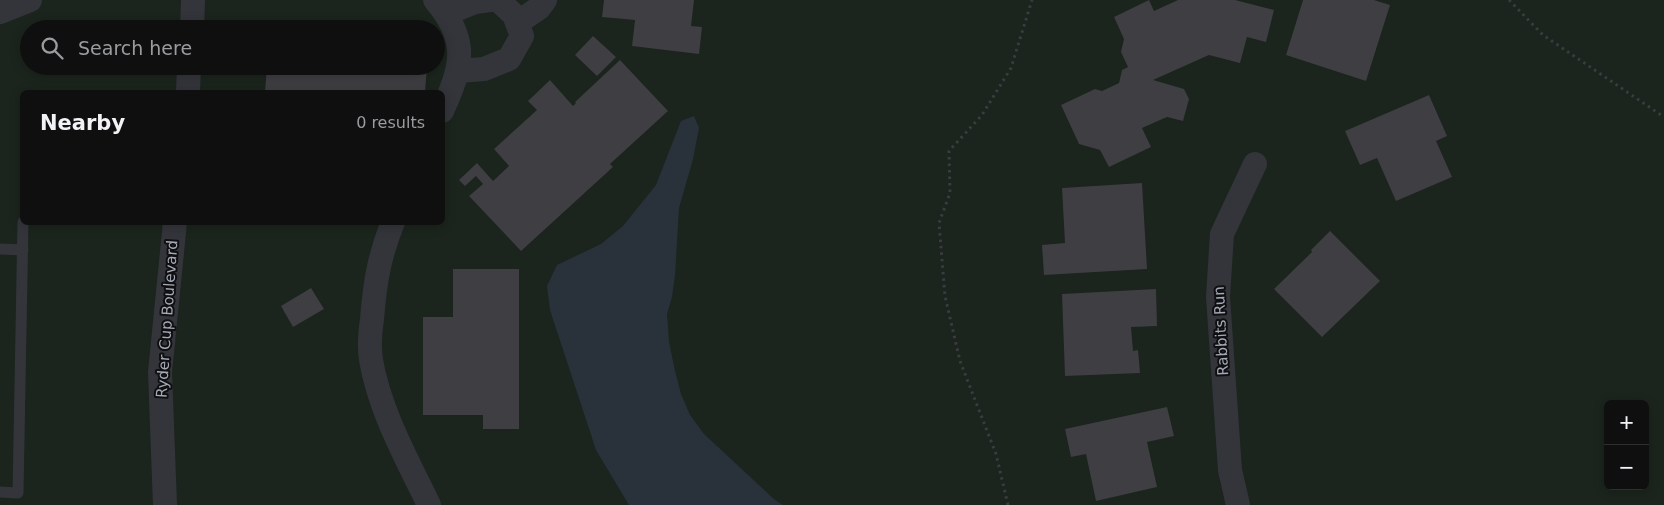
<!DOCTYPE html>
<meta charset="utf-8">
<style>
body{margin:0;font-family:"DejaVu Sans",sans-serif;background:#1d1d1e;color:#f1f3f6}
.controls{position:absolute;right:15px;bottom:15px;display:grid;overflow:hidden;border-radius:8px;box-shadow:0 2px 12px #0003}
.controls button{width:45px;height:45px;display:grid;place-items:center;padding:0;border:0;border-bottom:1px solid #2f2f30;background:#0f0f10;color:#f1f3f6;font:25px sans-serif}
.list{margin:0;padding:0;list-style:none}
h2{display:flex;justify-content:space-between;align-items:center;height:65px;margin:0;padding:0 20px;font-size:21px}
h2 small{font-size:16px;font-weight:400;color:#9b9c9f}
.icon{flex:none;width:28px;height:28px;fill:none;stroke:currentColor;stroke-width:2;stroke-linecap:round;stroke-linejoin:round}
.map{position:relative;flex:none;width:1664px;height:505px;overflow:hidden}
.search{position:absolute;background:#0f0f10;box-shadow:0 2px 12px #0003;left:20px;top:20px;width:425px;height:55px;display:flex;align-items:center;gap:12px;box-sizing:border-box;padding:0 18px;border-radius:28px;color:#9b9c9f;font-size:19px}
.panel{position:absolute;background:#0f0f10;box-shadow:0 2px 12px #0003;left:20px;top:90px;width:425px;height:135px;border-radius:8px}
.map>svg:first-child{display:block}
.green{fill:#1b241d;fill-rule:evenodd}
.water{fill:#29323b}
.building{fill:#3e3e43}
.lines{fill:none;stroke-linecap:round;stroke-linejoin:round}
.path{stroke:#3a3c42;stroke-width:3;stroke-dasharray:2.5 4;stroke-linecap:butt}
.service{stroke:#34353b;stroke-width:11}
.minor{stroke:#34353b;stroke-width:24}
.labels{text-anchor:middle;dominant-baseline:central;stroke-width:4;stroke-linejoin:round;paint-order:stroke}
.street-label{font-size:15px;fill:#a4a9b7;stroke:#0f0f11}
</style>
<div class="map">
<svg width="1664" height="505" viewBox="0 0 1664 505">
<rect width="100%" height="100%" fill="#141416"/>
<path class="green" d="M0 0H1664V505H0ZM29 29H436V66H29ZM22 92H442V222H22ZM1608 404H1645V486H1608Z"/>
<path class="water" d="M694 116 699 128 693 159 679 208 675 275 672 297 667 314 669 342 675 371 681 394 690 415 704 434 775 500 783 505H629L596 450 550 310 547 286 557 265 601 244 623 226 656 185 681 121Z"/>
<path class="building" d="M604 0H694L691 26 702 27 699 54 632 46 635 20 602 17Z
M1149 0 1154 11 1178 0H1235L1274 10 1266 42 1247 37 1240 63 1209 55 1153 80 1184 89 1189 99 1183 121 1167 117 1142 128 1151 147 1109 167 1100 150 1079 144 1061 105 1095 89 1102 91 1119 83 1122 70 1128 67 1121 52 1124 39 1114 17Z
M1303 0H1374L1390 5 1366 81 1286 55Z
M593 36 616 57 597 76 575 55Z
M620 60 668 111 610 164 613 167 521 251 469 196 483 184 476 176 465 186 459 180 477 163 493 181 509 166 494 149 537 110 528 101 550 80 573 106 576 103 575 102Z
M267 66H427L425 92H265Z
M1429 95 1447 136 1436 141 1452 177 1396 201 1377 158 1360 165 1345 131Z
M1142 183 1147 269 1044 275 1042 245 1065 243 1062 188Z
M1330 231 1380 281 1322 337 1274 289 1312 252 1311 250Z
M453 269H519V429H483V415H423V317H453Z
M311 288 324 309 293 327 281 306Z
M1156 289 1157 326 1131 327 1133 351 1138 350 1140 373 1065 376 1062 294Z
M1167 407 1174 436 1147 442 1157 487 1096 501 1086 454 1071 457 1065 429Z"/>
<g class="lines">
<path class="path" d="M1509 0 1543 35 1664 117
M1008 505 996 454 960 361 945 296 939 223 950 193 949 151 982 115 1011 68 1032 0"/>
<path class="service" d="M0 249 23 250
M0 492 18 493 23 222"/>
<path class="minor" d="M435 0C469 40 463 65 442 111
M0 12 30 0
M446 14 475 2 490 0
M517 23 539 8 545 0
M192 29 193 0
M459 71 484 69 509 59 522 36 514 15 498 0
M188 92 189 66
M393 222C379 257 375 282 372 319 370 332 369 347 371 360 380 412 407 459 429 505
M165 505 160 372 175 222
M1238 505 1230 470 1218 297 1222 234 1255 164"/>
</g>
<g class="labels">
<g class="street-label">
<text transform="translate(167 319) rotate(-86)">Ryder Cup Boulevard</text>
<text transform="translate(1221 331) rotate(-93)">Rabbits Run</text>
</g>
</g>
</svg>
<div class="controls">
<button>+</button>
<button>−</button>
</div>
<div class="search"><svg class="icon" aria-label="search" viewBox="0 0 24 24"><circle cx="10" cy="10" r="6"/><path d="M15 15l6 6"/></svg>Search here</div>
<section class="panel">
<h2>Nearby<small>0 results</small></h2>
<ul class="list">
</ul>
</section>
</div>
